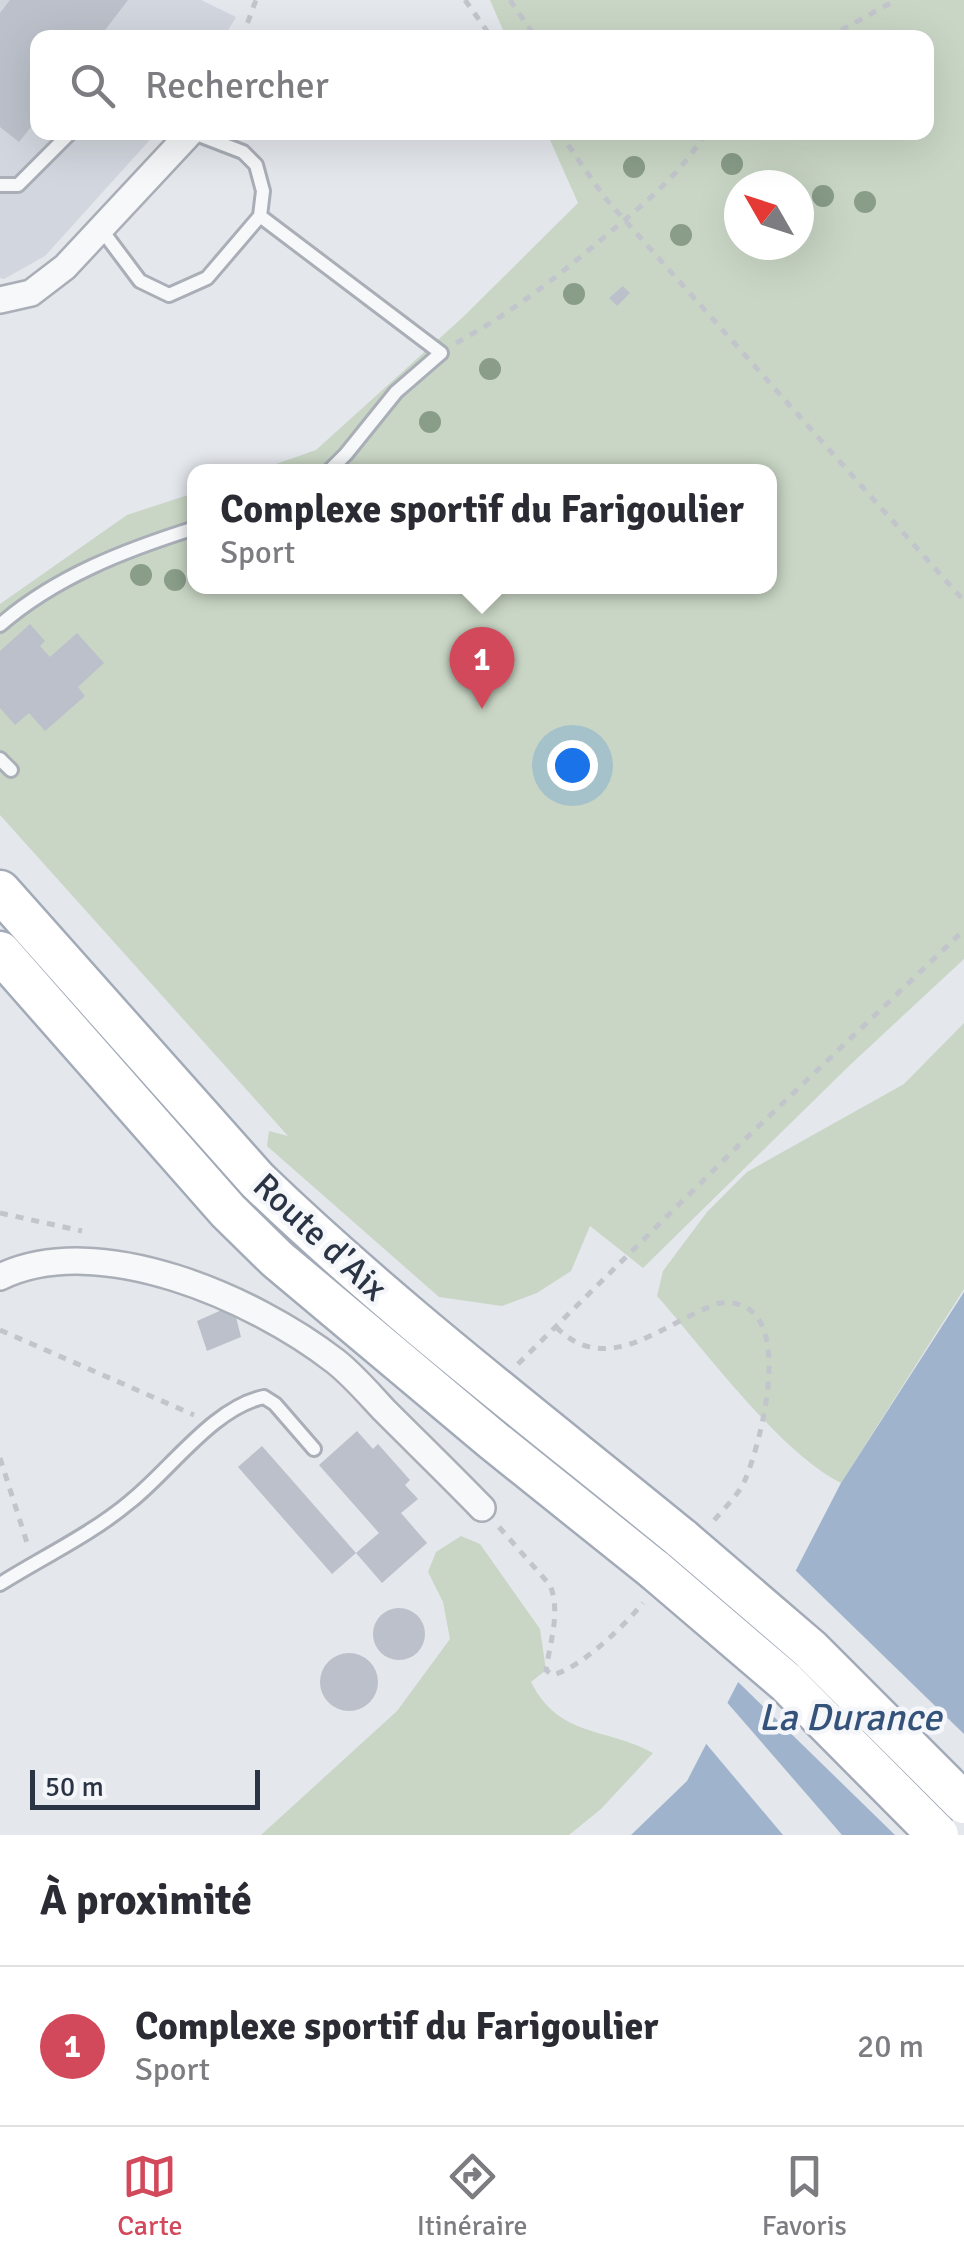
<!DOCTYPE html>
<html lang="fr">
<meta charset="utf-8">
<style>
body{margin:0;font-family:Signika,sans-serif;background:#f2f2f3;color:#2b2b33}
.compass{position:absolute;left:724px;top:170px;width:90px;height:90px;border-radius:50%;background:#fff;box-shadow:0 10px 40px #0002;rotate:309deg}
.scale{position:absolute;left:30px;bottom:25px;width:230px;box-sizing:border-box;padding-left:10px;border:5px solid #2b3445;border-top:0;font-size:28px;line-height:35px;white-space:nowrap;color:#2b3445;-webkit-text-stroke:8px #f4f6f9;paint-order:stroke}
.you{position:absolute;left:572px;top:765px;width:35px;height:35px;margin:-25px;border:8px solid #fff;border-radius:50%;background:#1a73e8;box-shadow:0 0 0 15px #1a73e833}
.badge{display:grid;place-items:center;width:65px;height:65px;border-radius:50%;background:#d1495b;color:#fff;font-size:32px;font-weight:700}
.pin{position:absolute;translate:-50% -82px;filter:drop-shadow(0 2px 5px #0008)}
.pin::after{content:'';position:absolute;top:52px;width:35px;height:30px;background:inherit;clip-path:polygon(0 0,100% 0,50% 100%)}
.popup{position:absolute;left:187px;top:464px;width:590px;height:130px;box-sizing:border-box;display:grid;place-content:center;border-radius:20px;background:#fff;filter:drop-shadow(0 2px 8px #0005);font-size:32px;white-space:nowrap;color:#7c7c81}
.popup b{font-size:38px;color:#2b2b33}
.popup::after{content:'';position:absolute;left:50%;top:100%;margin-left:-20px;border:20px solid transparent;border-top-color:#fff}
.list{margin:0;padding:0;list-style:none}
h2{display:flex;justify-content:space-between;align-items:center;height:130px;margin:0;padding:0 40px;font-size:42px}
h2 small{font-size:32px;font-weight:400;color:#7c7c81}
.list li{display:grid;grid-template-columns:65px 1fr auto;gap:30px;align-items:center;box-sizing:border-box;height:160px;padding:0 40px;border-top:2px solid #e1e1e2}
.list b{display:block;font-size:38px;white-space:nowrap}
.list p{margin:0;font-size:32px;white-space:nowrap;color:#7c7c81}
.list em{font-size:32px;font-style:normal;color:#7c7c81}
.icon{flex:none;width:55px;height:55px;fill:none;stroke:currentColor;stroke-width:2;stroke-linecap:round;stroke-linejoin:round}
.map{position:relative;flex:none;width:964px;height:1835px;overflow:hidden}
.search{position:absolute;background:#fff;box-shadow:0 10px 40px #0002;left:30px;right:30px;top:30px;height:110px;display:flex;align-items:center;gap:25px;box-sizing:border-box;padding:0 35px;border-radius:20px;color:#7c7c81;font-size:38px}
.sheet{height:290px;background:#fff}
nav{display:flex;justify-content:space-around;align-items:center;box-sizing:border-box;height:140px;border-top:2px solid #e1e1e2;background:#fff;font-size:28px;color:#7c7c81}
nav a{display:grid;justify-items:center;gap:5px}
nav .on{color:#d1495b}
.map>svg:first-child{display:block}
.built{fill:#d2d6de}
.green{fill:#c9d6c5;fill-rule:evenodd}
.water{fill:#9fb4cc}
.pier{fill:#e4e7ec}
.building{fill:#bbc0ca}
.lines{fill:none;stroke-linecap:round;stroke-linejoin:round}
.lane-casing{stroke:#a9aeb7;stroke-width:18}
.street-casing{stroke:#a9aeb7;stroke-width:30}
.primary-casing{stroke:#a3abb8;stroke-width:45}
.path{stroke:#c2c5cb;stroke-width:5;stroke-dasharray:8 8;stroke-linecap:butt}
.lane{stroke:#f7f8fa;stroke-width:12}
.street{stroke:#f7f8fa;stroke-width:25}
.primary{stroke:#fff;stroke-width:40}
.primary-bridge-casing{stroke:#a3abb8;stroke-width:45;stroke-linecap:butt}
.primary-bridge{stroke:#fff;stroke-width:40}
.tree{fill:#899d89}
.labels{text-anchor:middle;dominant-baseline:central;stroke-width:9;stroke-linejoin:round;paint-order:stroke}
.street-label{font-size:35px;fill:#2b3445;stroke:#f4f6f9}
.water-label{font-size:38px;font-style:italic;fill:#34527a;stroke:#f4f6f9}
</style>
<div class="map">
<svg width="964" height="1835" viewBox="0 0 964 1835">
<rect width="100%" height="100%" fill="#e4e7ec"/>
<path class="built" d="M0 0H201L236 17 224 37 38 38V132L156 133 45 256 4 279 0 278Z"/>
<path class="green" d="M490 0H964V959L850 1065 643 1268 590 1226 571 1271 537 1293 502 1306 439 1297 267 1146 269 1131 288 1136 0 815V604L127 515 194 493 195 586H770V472L256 471 316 450 462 318 578 203 547 133 926 132V38L506 37ZM739 185H799V245H739Z
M964 1023V1289L841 1483C779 1452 705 1350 657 1296L663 1271 707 1212 747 1172 904 1084Z
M461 1536 480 1544 540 1629 546 1670 531 1682C559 1738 606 1727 653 1753L601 1809 569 1835H261L397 1711 450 1639 443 1602 428 1572 436 1552Z"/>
<path class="water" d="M964 1292V1835H631L687 1781 841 1483Z"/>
<path class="pier" d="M793 1568 964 1734V1835H895L735 1679Z
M724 1699 842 1835H783L703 1740Z"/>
<path class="building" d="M10 0H128L99 38H38V118L19 142 0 127V13Z
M623 286 630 293 617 306 609 298Z
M30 624 45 641 40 646 50 657 77 633 104 663 78 687 85 696 45 731 29 713 15 725 0 708V651Z
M233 1305 241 1337 207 1351 197 1321Z
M357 1431 373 1449 378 1444 410 1480 405 1485 418 1499 401 1513 427 1543 382 1583 356 1553 332 1574 238 1467 262 1446 356 1553 379 1533 319 1465Z
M373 1634a26 26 0 1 1 52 0a26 26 0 1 1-52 0Z
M320 1682a29 29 0 1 1 58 0a29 29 0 1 1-58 0Z"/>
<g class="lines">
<defs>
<path id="lane" d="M0 185H18L71 132
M260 216 441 353 396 392 346 454 328 472
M101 229 140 281 169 295 207 278 260 216 263 191 256 165 243 152 191 132
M0 625C55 577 125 550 195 528
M0 759 11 770
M0 1584C43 1557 92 1534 131 1501 170 1470 214 1407 264 1397L275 1404 314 1449"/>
<path id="street" d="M0 300 31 293 65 267 191 132
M0 1277C99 1229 255 1299 335 1361 353 1375 369 1394 384 1410 417 1443 450 1475 482 1508"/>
<path id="primary" d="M0 891 257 1180C392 1310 538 1421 682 1539
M0 952 228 1211 277 1259 494 1441 655 1570"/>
</defs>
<use href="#lane" class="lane-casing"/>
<use href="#street" class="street-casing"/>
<use href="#primary" class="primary-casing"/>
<path class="path" d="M465 0 492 38
M510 0 536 38
M242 38 256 0
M827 38 896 0
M559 132 605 198 964 601
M456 343C512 313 561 274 609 233 645 203 681 174 706 132
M0 1213 82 1231
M556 1327C609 1380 664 1321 720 1303 800 1295 762 1440 745 1480 738 1496 723 1509 712 1523
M0 1330 194 1415
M518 1364 740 1144 964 930
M0 1458 28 1546
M499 1527 550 1585C561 1612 550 1642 546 1670L552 1675C580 1669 625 1625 643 1603"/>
<use href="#lane" class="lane"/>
<use href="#street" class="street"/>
<use href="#primary" class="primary"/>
<defs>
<path id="primary-bridge" d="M682 1539 810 1649 964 1803
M655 1570 786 1682 938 1835"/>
</defs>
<use href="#primary-bridge" class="primary-bridge-casing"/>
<use href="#primary-bridge" class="primary-bridge"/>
</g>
<g class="tree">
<circle cx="732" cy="164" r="11"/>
<circle cx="634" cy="167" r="11"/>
<circle cx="823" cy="196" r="11"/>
<circle cx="865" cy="202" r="11"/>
<circle cx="681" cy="235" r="11"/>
<circle cx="574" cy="294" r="11"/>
<circle cx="490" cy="369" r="11"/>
<circle cx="430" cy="422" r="11"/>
<circle cx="141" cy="575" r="11"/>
<circle cx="175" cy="580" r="11"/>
</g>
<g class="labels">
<g class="street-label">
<text transform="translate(320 1237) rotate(43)">Route d'Aix</text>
</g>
<g class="water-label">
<text x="850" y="1717">La Durance</text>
</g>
</g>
</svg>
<svg class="compass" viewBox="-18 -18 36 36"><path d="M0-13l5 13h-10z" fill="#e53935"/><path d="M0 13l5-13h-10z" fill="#7c7c81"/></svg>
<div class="scale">50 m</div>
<div class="you"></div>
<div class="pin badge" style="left:482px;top:709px">1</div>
<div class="popup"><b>Complexe sportif du Farigoulier</b>Sport</div>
<div class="search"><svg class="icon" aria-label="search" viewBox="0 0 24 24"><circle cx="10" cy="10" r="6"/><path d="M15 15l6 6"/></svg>Rechercher</div>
</div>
<section class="sheet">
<h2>À proximité<small></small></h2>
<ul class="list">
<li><span class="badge">1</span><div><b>Complexe sportif du Farigoulier</b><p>Sport</p></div><em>20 m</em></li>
</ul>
</section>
<nav>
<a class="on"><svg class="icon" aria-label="map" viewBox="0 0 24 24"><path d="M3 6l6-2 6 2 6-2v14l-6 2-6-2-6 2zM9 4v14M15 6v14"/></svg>Carte</a>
<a><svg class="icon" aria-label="directions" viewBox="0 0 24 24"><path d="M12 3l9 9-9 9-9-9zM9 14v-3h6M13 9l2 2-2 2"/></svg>Itinéraire</a>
<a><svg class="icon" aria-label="saved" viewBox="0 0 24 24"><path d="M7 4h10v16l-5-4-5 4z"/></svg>Favoris</a>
</nav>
